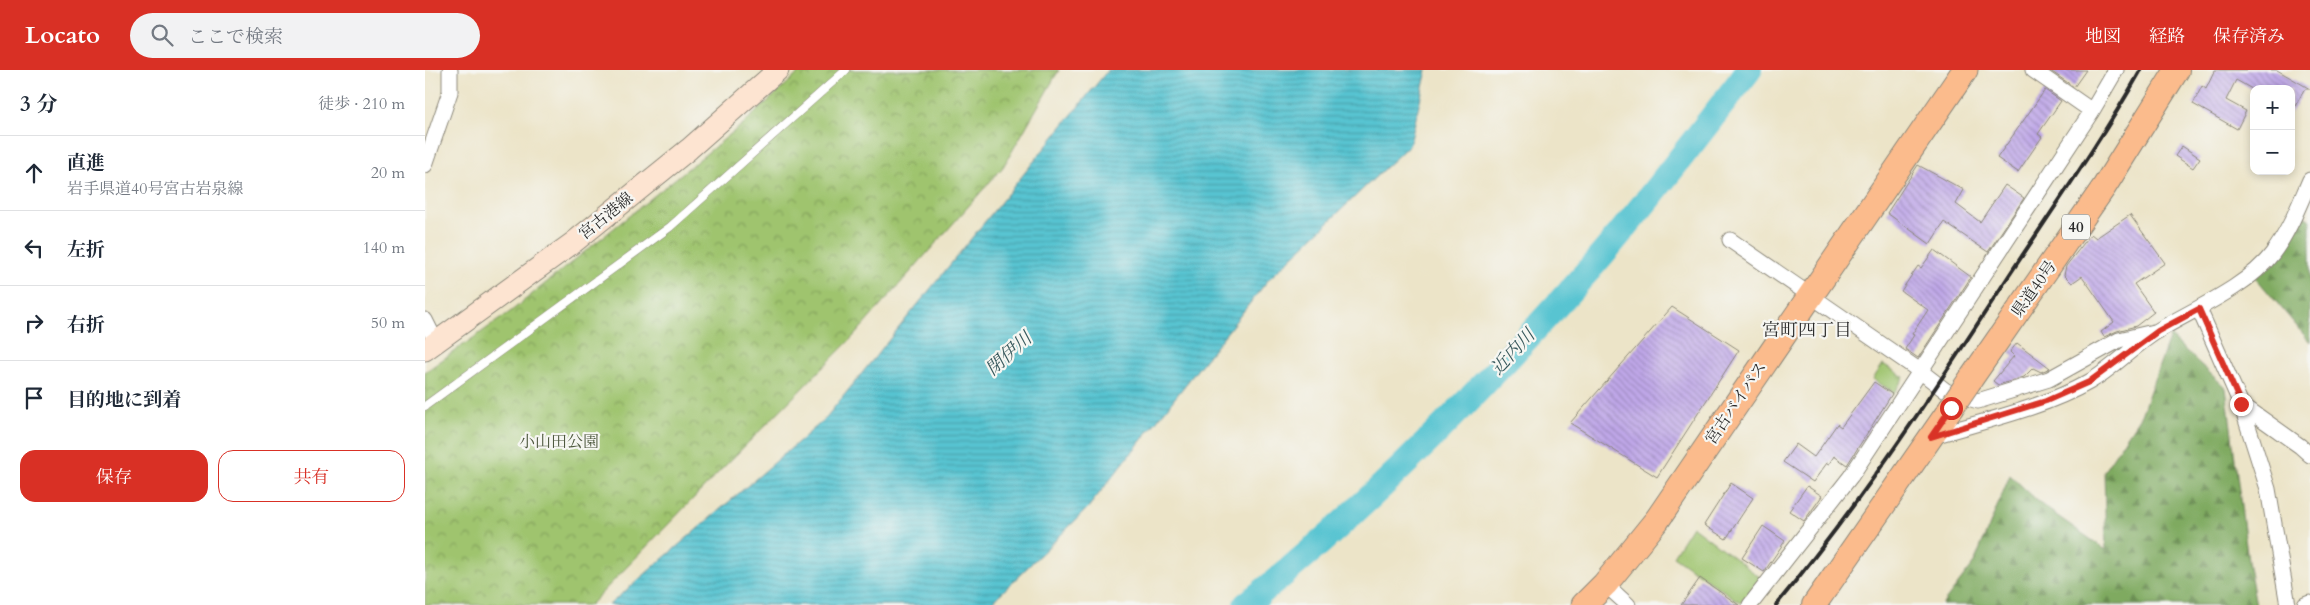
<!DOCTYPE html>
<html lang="ja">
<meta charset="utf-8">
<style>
body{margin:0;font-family:Cardo,"Noto Serif JP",serif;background:#f2f2f3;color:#1f2937}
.controls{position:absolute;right:15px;top:15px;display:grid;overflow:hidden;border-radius:10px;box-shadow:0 2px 8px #0003}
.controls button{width:45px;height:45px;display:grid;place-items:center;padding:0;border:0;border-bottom:1px solid #e0e1e3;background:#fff;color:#1f2937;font:25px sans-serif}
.stop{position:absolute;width:15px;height:15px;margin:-11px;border:4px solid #d93025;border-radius:50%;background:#fff}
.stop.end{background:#d93025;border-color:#fff;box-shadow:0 1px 5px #0008}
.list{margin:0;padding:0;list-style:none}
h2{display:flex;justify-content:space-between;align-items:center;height:65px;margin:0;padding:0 20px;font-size:21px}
h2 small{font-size:16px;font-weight:400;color:#747a83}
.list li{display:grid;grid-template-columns:32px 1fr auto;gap:15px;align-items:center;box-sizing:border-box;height:75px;padding:0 20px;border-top:1px solid #e0e1e3}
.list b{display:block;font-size:19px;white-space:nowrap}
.list p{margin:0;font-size:16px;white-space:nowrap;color:#747a83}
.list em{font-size:16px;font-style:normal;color:#747a83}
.actions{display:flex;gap:10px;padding:15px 20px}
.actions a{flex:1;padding:11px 0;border:1px solid #d93025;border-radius:15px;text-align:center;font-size:18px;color:#d93025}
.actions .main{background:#d93025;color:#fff}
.icon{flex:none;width:28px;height:28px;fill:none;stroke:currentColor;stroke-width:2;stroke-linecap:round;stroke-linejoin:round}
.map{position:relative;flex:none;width:1885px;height:535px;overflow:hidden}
header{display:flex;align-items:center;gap:30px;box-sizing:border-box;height:70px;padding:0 25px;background:#d93025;color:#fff}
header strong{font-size:24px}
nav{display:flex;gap:28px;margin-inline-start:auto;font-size:18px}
.search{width:350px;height:45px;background:#f2f2f3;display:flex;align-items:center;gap:12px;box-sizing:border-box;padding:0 18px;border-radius:28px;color:#747a83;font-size:19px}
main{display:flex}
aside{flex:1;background:#fff}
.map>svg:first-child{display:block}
.grass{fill:url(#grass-tufts);stroke:#65784c}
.forest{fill:url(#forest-firs);stroke:#556a46}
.park{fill:url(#park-crowns);stroke:#65784c}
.garden{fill:#9fc46e;stroke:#65784c}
.water{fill:url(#water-rules);stroke:#42787e}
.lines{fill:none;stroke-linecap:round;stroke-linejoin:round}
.river{stroke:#58c4d1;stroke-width:26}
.building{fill:url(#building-back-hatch)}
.service-casing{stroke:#8c887a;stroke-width:9}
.minor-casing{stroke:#8c887a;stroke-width:17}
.secondary-casing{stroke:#8c887a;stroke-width:23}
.primary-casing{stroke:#8c887a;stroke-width:26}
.trunk-casing{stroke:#8c887a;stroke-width:27}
.service{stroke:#fff;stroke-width:8}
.minor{stroke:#fff;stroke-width:15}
.secondary{stroke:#fde4d1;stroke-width:21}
.primary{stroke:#fbbb8c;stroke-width:24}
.trunk{stroke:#fbbb8c;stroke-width:25}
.rail{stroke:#2b2b2b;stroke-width:4}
.primary-bridge-casing{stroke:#8c887a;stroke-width:26;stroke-linecap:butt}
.primary-bridge{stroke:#fbbb8c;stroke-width:24}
.route{stroke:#d93025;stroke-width:6}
.labels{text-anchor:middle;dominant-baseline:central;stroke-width:4.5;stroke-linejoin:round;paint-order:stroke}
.shield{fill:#f6f6f2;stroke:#686867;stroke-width:1}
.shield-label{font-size:15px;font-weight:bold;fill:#2b2b2b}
.street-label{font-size:16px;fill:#2b2b2b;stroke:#f6f6f2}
.park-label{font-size:16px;fill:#4e593f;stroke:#f6f6f2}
.neighbourhood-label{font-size:18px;fill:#2b2b2b;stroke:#f6f6f2}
.water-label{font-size:18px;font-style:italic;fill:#38595d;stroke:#f6f6f2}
</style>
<header>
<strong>Locato</strong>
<div class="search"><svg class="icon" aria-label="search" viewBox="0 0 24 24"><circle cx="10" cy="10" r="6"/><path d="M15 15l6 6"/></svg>ここで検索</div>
<nav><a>地図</a><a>経路</a><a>保存済み</a></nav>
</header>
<main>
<aside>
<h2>3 分<small>徒歩 · 210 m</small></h2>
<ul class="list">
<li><svg class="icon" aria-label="ahead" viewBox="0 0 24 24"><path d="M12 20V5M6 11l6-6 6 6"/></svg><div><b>直進</b><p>岩手県道40号宮古岩泉線</p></div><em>20 m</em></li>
<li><svg class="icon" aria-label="left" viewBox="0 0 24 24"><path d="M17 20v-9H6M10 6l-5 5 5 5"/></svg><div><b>左折</b></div><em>140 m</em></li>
<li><svg class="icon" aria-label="right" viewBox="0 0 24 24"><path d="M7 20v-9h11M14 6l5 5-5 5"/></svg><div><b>右折</b></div><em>50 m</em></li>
<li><svg class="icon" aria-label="arrive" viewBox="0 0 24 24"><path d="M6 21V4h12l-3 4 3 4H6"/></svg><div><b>目的地に到着</b></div></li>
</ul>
<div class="actions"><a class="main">保存</a><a>共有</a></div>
</aside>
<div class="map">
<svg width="1885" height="535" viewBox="0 0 1885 535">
<defs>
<pattern id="grass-tufts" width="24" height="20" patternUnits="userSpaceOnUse" patternTransform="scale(1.25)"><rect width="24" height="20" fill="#9fc46e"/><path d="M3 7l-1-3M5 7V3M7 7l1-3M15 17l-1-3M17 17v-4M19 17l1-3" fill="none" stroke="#829f5b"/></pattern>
<pattern id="forest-firs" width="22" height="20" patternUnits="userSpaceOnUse" patternTransform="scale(1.25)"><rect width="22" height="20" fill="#7faa61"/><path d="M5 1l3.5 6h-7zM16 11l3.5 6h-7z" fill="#688b50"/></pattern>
<pattern id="park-crowns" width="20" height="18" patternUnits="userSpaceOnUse" patternTransform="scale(1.25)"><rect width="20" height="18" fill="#9fc46e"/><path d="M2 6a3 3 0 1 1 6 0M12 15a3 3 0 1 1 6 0" fill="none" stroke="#829f5b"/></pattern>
<pattern id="water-rules" width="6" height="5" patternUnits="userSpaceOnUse" patternTransform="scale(1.25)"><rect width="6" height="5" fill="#58c4d1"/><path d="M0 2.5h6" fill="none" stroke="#499faa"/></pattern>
<pattern id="building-back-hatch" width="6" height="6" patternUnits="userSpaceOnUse" patternTransform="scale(1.25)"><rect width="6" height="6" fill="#bfa7e8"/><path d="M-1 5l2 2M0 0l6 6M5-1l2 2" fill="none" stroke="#9b88bc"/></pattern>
</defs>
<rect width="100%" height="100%" fill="#f6f6f2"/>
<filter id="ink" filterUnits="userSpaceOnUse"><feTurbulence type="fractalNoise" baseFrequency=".02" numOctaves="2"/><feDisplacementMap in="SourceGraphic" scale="10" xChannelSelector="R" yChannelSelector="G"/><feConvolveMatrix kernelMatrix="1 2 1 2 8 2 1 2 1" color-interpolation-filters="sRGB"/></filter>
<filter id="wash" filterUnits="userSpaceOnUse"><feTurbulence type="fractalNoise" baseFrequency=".0096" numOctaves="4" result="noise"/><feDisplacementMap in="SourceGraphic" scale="20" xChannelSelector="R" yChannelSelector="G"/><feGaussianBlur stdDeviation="1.12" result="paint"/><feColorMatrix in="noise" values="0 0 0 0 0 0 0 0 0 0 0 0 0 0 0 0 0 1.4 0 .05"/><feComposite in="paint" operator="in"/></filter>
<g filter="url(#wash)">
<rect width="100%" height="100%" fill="#ece4c8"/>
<path class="grass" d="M1458 294 1479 307 1469 323 1448 309Z"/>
<path class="forest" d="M1874 142 1885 150V272L1831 208Z
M1745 266 1801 318 1823 491 1831 535H1517L1549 493 1585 405 1617 435 1681 480 1679 401 1716 345Z"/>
<path class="park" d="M377 0H634L578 97 428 267 295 401 165 535H0V302L85 242 318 54Z"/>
<path class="garden" d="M1267 456 1336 508 1316 533 1248 486Z"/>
<path class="water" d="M683 0H1002L985 74 844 209 662 439 564 535H184L399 350Z"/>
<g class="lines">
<path class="river" d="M821 535C948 434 1061 315 1169 194 1223 132 1273 65 1324 0"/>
</g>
<g id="blocks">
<path class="building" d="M1624 0H1661L1649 17Z
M1790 0H1852L1885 19H1880L1866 43V19H1827L1811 10 1801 30 1821 41 1812 59 1768 34 1777 16 1781 19Z
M1620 20 1636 31 1613 64 1617 67 1593 102 1572 88Z
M1757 76 1775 88 1768 98 1750 86Z
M1493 95 1539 120 1531 134 1555 152 1580 115 1599 128 1563 182 1519 152 1505 174 1462 143Z
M1705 145 1740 193 1709 214 1729 242 1711 256 1692 261 1679 267 1676 262 1689 252 1657 206 1647 213 1639 205 1641 196 1666 164 1671 168Z
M1509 180 1546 207 1493 288 1480 279 1489 265 1487 264 1503 240 1476 221 1493 196 1496 198Z
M1247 237 1314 280 1232 407 1145 353Z
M1592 273 1625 298 1616 302 1608 298 1599 307 1573 315 1568 311 1589 286 1585 282Z
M1449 312 1467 324 1422 395 1409 386 1404 394 1402 393 1388 412 1358 392 1371 374 1389 387 1412 354 1416 357Z
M1306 413 1328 428 1301 469 1279 455Z
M1382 416 1397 426 1379 451 1364 441Z
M1338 456 1360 471 1339 502 1317 488Z
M1275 508 1314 535H1256Z"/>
</g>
</g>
<g filter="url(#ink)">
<use href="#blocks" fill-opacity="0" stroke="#8c887a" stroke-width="1"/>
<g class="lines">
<defs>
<path id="service" d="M0 336 245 157 421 0"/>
<path id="minor" d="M1608 0 1667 41
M0 95 25 22V0
M1305 170 1495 301 1521 321 1553 331 1624 309 1694 270 1733 261
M1774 239 1816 334 1843 419 1863 535
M0 250 11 272
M1816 334 1875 376 1885 385
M1505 367C1558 351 1616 339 1664 312 1689 298 1709 275 1734 260 1769 239 1822 217 1847 184 1864 162 1874 135 1885 110
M1180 514 1203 535
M1325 535 1426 406 1667 41 1691 0
M1880 535 1885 533"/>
<path id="secondary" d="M0 280 149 172 264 79 353 0"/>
<path id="primary" d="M1545 310 1679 117 1752 0
M1389 535 1526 338"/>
<path id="trunk" d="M1159 535 1180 514 1232 450 1540 0"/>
</defs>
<use href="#service" class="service-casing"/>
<use href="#minor" class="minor-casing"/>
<use href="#secondary" class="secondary-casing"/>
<use href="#primary" class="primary-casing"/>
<use href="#trunk" class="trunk-casing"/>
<use href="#service" class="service"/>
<use href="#minor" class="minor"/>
<use href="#secondary" class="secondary"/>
<use href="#primary" class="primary"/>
<use href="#trunk" class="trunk"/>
<path class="rail" d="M1351 535C1437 431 1510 320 1583 207 1628 139 1676 71 1716 0"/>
<defs>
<path id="primary-bridge" d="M1526 338 1545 310"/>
</defs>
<use href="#primary-bridge" class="primary-bridge-casing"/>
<use href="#primary-bridge" class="primary-bridge"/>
</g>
</g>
<g class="lines" filter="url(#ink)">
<path class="route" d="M1526 338 1506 367 1621 331 1664 312 1733 261 1774 239 1816 334"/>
</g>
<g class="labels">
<rect class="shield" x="1637" y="144.5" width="28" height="25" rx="4"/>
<g class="shield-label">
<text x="1651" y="157">40</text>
</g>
<g class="street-label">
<text transform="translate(181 146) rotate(-39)">宮古港線</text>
<text transform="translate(1609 219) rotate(-55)">県道40号</text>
<text transform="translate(1311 333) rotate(-56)">宮古バイパス</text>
</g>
<g class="park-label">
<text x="134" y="372">小山田公園</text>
</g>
<g class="neighbourhood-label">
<text x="1382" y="260">宮町四丁目</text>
</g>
<g class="water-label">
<text transform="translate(1088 282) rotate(-47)">近内川</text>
<text transform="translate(584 284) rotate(-42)">閉伊川</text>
</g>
</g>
</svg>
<div class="controls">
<button>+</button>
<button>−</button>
</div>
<div class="stop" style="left:1526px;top:338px"></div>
<div class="stop end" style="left:1816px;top:334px"></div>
</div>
</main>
